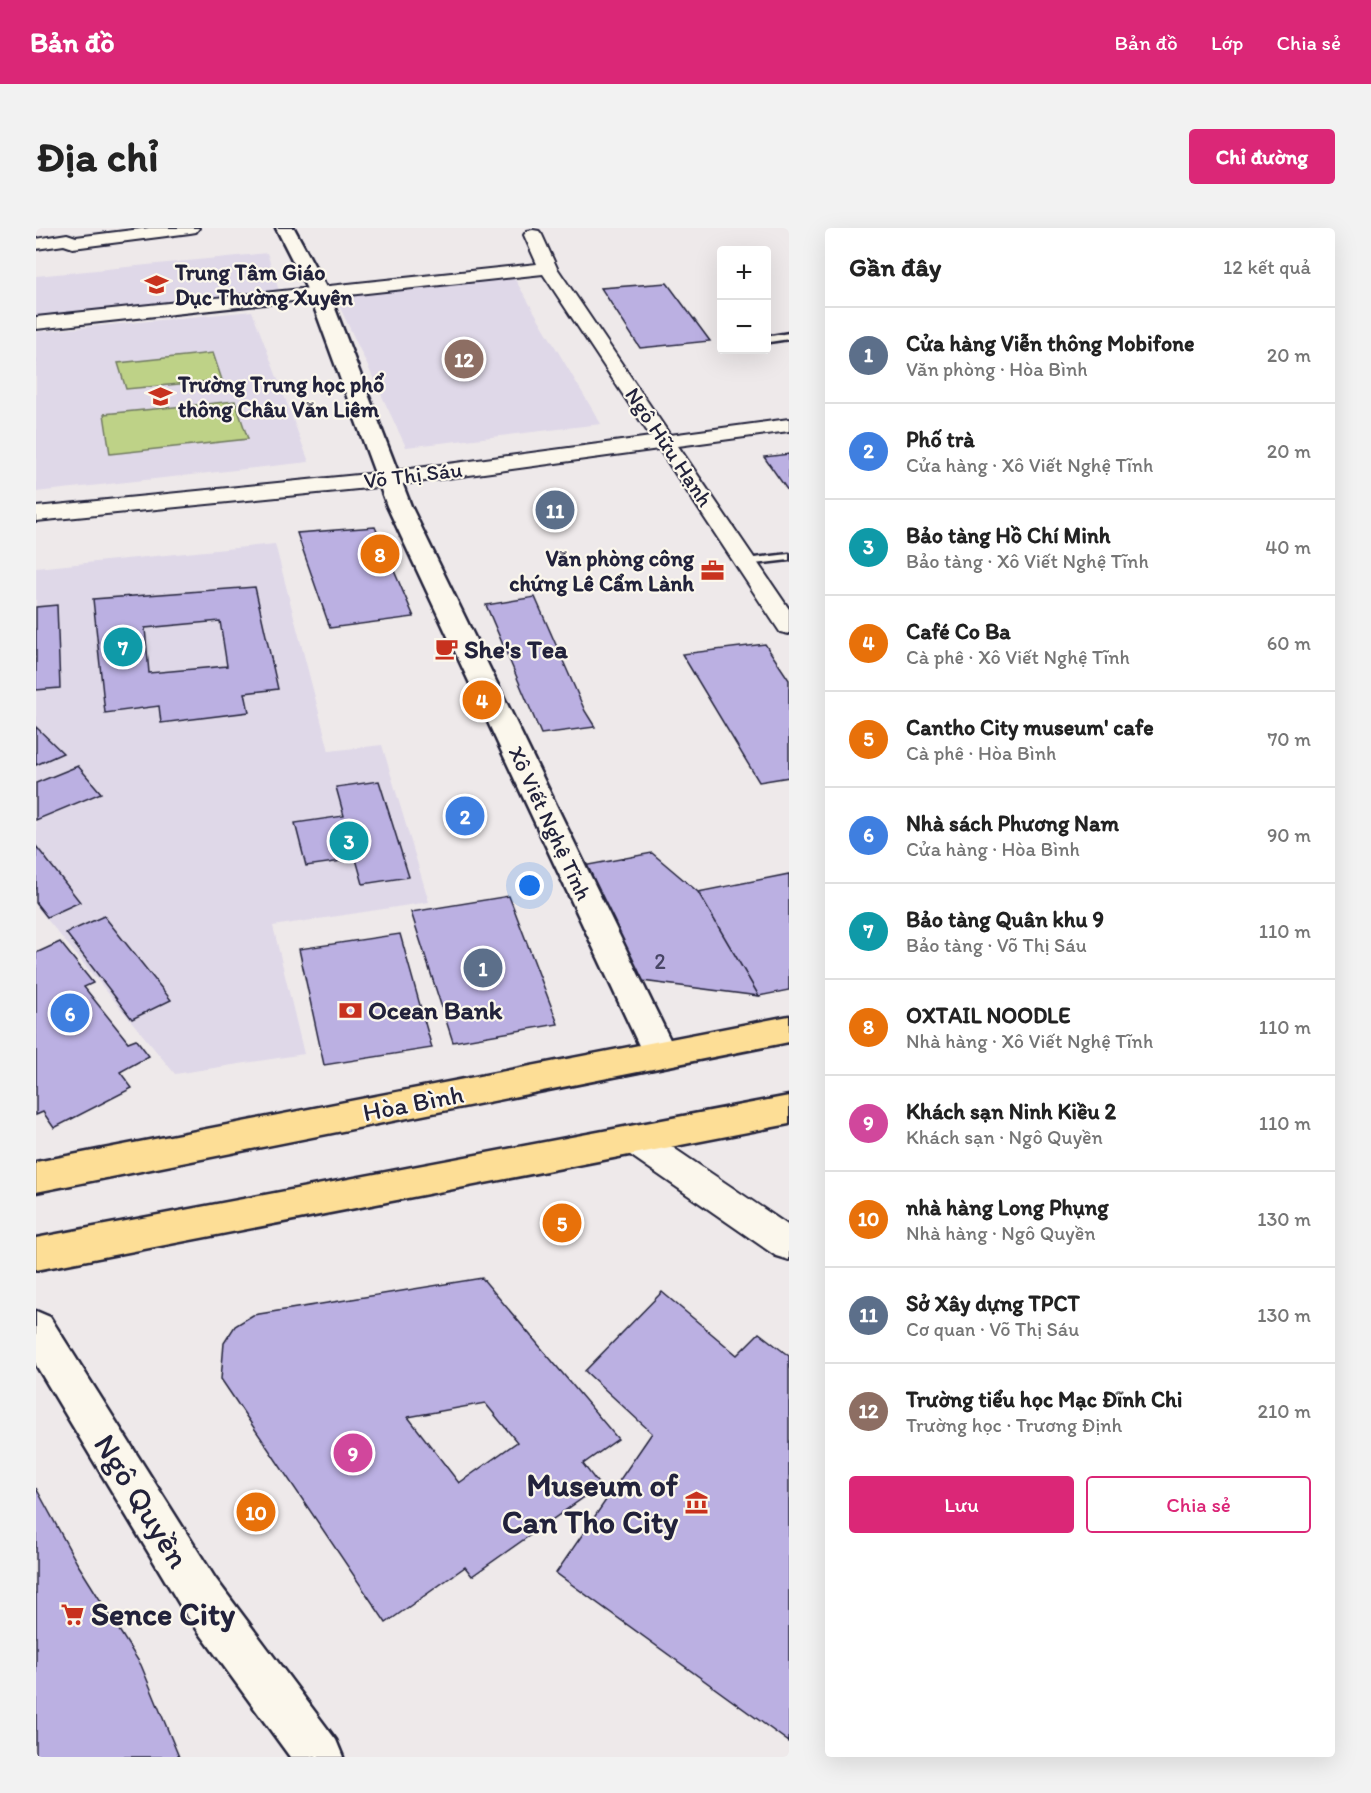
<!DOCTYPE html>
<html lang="vi">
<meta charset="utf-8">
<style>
body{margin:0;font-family:Itim,sans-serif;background:#f2f2f2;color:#222}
.controls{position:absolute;right:18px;top:18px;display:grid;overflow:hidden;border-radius:6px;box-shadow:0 6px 24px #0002}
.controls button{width:54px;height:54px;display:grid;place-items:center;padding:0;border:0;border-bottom:2px solid #e0e0e0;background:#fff;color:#222;font:30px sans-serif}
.you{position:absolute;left:494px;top:658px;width:21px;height:21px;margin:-15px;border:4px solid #fff;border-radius:50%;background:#1a73e8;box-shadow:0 0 0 9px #1a73e833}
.badge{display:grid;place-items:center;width:39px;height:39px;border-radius:50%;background:#db2777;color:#fff;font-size:20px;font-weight:700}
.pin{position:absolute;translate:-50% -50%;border:3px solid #fff;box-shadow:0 2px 6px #0006}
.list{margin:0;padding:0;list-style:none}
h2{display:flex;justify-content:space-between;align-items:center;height:78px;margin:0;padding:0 24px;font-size:26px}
h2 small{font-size:20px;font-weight:400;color:#767676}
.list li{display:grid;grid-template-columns:39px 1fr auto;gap:18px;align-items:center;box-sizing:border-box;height:96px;padding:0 24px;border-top:2px solid #e0e0e0}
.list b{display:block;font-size:22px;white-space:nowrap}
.list p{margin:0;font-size:20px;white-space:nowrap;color:#767676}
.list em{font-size:20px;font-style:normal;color:#767676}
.actions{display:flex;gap:12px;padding:18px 24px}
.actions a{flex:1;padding:14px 0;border:2px solid #db2777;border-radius:6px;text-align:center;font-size:21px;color:#db2777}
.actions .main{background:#db2777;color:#fff}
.map{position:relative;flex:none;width:753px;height:1529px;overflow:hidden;border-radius:6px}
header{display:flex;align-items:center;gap:36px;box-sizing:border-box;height:84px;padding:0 30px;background:#db2777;color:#fff}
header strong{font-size:28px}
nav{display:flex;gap:33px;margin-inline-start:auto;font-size:21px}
.intro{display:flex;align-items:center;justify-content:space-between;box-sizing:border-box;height:144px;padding:0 36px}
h1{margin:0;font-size:42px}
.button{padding:15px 27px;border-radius:6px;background:#db2777;color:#fff;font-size:21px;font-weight:700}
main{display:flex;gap:36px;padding:0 36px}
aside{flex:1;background:#fff;border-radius:6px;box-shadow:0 6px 24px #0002}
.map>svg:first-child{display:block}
.built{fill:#dfd8e8}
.green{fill:#bed287;stroke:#707a61;stroke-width:1.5}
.building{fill:#bbb0e2;stroke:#22223b;stroke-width:1.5;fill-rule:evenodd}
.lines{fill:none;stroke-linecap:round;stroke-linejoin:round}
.service-casing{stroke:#22223b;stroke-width:5}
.minor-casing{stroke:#22223b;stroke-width:4}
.tertiary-casing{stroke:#22223b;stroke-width:5}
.primary-casing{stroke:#22223b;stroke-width:5}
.service{fill:#fbf7ec;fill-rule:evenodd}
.minor{fill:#fbf7ec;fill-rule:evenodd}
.tertiary{fill:#fbf7ec;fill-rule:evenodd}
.primary{fill:#fdde96;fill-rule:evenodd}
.labels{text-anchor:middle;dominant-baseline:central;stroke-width:4.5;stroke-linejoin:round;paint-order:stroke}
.far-poi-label{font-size:22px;font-weight:bold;fill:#22223b;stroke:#fbf7ec;text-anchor:start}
.far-street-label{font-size:22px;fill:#22223b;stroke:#fbf7ec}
.number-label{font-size:22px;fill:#484665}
.poi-label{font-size:26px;font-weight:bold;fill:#22223b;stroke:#fbf7ec;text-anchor:start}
.street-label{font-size:26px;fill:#22223b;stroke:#fbf7ec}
.near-poi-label{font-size:32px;font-weight:bold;fill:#22223b;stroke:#fbf7ec;text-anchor:end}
.near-street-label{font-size:32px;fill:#22223b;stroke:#fbf7ec}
</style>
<header>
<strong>Bản đồ</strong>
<nav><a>Bản đồ</a><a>Lớp</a><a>Chia sẻ</a></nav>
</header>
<div class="intro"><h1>Địa chỉ</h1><a class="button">Chỉ đường</a></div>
<main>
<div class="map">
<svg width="753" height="1529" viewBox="0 0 753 1529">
<rect width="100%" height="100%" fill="#eee9ea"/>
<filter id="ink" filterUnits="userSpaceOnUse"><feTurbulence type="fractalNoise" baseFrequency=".0167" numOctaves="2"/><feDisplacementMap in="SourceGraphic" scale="12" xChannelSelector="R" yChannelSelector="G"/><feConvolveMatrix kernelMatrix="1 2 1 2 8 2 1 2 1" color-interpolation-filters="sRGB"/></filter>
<g filter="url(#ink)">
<path class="built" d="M231 25 244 66 0 92V48Z
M477 48 565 196 370 219 298 67Z
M216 83 273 234 0 264V104Z
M239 316 293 523 346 517 393 674 237 698 268 826 139 846 0 678V340Z"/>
<path class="green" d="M177 125 186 152 90 161 82 135Z
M199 173 212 211 74 226 68 186Z"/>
<path class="building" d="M631 55 674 113 604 120 565 60Z
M753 226V263H752L728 229Z
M339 299 378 389 294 400 261 305Z
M219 359 242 461 209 465 213 484 125 495 123 478 69 485 57 371ZM184 393 191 438 113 445 109 400Z
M499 369 549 483 559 499 505 506 450 377Z
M21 377 24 460 0 462V379Z
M729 416 753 452V549L723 554 646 426Z
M0 499 27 525 0 537Z
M42 538 65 565 0 592V555Z
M343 553 373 649 327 656 320 631 270 638 259 595 308 588 300 559Z
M0 618 44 674 11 689 0 675Z
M616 625 662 664 723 768 606 753 547 638Z
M753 646V762L723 768 662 664Z
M473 668 522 796 417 814 375 684Z
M68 688 135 772 96 791 30 705Z
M364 706 396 820 288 837 263 721Z
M24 714 57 755 48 759 92 814 100 811 113 828 84 844 96 860 18 900 7 884 0 887V725Z
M446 1050 582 1211 547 1236 564 1258 436 1348 429 1339 350 1395 185 1151 188 1115 199 1098 217 1087ZM449 1175 481 1214 423 1255 372 1189Z
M626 1064 701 1127 723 1105 753 1128V1514L520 1345 616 1205 549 1143Z
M0 1260 41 1335 105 1437 143 1529H0Z"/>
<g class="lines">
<defs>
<path id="service" d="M730 105 735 108 753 105V111L733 114 730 113Z
M753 326V332L710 337 704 334 710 331Z"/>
<path id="minor" d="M113 0H163L160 4 154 5 37 20 28 17 0 21V11L31 6 40 9Z
M497 2 503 3 506 7 521 40 634 207 753 191V203L642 218 753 381V406L744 404 623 221 352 258 0 293V279L352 244 615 209 507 46 0 101V89L501 36 488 7 491 3Z
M599 898 611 902 753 998V1032L740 1028 587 922 582 912 587 902Z"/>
<path id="tertiary" d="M240 0H258L293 65 375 278 641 826 636 835 624 839 612 835 607 826 351 278 273 65Z
M0 1083 14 1089 179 1350 300 1512 307 1529H254L147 1382 0 1137Z"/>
<path id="primary" d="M753 788V814L0 964V934Z
M753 868V896L0 1042V1010Z"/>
</defs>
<use href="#service" class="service-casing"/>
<use href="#minor" class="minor-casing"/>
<use href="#tertiary" class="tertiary-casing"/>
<use href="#primary" class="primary-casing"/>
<use href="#service" class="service"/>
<use href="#minor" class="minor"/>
<use href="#tertiary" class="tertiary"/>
<use href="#primary" class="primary"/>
</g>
</g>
<defs>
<symbol id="school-bare" viewBox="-9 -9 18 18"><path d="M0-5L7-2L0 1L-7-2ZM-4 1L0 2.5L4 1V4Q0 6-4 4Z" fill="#c8321e" stroke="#fbf7ec" stroke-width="2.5" paint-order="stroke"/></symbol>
<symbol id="university-bare" viewBox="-9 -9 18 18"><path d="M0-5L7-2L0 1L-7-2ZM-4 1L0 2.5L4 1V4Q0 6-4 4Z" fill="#c8321e" stroke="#fbf7ec" stroke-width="2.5" paint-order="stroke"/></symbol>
<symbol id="office-bare" viewBox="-9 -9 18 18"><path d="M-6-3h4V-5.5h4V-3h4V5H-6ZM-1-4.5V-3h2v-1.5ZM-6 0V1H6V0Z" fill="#c8321e" stroke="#fbf7ec" stroke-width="2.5" paint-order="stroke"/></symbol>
<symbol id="cafe-bare" viewBox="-9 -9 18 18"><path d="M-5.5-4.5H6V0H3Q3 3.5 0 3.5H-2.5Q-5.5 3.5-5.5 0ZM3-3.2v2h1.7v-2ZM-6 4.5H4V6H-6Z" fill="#c8321e" stroke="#fbf7ec" stroke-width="2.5" paint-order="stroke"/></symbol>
<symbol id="bank-bare" viewBox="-9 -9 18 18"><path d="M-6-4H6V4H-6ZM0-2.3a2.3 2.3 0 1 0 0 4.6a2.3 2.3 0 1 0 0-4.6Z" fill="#c8321e" stroke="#fbf7ec" stroke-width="2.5" paint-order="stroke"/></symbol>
<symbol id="museum-bare" viewBox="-9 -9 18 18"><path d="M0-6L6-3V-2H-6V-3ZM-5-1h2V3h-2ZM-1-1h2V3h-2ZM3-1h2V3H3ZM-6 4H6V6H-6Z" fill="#c8321e" stroke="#fbf7ec" stroke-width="2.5" paint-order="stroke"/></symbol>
<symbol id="supermarket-bare" viewBox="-9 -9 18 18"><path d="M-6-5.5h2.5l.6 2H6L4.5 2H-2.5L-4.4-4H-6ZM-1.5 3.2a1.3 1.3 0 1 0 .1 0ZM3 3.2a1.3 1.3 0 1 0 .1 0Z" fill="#c8321e" stroke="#fbf7ec" stroke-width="2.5" paint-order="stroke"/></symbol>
</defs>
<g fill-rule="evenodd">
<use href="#school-bare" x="104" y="40" width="33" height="33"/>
<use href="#university-bare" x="108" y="152" width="33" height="33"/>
<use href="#office-bare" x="660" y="326" width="33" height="33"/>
<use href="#cafe-bare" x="394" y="404" width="33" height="33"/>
<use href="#bank-bare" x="298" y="766" width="33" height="33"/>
<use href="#museum-bare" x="644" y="1258" width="33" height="33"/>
<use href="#supermarket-bare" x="20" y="1370" width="33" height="33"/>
</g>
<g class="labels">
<g class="far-poi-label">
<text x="139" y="44">Trung Tâm Giáo<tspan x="139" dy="25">Dục Thường Xuyên</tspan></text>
<text x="142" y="156">Trường Trung học phổ<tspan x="142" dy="25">thông Châu Văn Liêm</tspan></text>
<text x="658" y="330" text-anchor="end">Văn phòng công<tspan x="658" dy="25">chứng Lê Cẩm Lành</tspan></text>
</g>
<g class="far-street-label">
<text transform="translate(633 219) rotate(56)">Ngô Hữu Hạnh</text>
<text transform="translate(377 247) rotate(-7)">Võ Thị Sáu</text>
<text transform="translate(514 595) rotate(65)">Xô Viết Nghệ Tĩnh</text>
</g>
<g class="number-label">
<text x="624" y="733">2</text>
</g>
<g class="poi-label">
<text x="428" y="421">She's Tea</text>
<text x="332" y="782">Ocean Bank</text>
</g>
<g class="street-label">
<text transform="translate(377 875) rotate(-11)">Hòa Bình</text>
</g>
<g class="near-poi-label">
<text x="642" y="1257">Museum of<tspan x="642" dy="37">Can Tho City</tspan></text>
<text x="55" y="1386" text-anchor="start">Sence City</text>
</g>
<g class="near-street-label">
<text transform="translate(106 1273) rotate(58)">Ngô Quyền</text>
</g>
</g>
</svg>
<div class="controls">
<button>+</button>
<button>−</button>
</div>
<div class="you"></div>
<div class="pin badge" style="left:447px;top:740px;background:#5c6f8a">1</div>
<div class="pin badge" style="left:429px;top:588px;background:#3f7fe0">2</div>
<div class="pin badge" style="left:313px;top:613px;background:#0f9aa8">3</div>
<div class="pin badge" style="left:446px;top:472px;background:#e8710a">4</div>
<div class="pin badge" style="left:526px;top:995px;background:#e8710a">5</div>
<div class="pin badge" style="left:34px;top:785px;background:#3f7fe0">6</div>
<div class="pin badge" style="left:87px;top:419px;background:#0f9aa8">7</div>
<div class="pin badge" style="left:344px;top:326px;background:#e8710a">8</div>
<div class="pin badge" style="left:317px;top:1225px;background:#d1479c">9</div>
<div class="pin badge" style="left:220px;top:1284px;background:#e8710a">10</div>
<div class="pin badge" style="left:519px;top:282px;background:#5c6f8a">11</div>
<div class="pin badge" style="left:428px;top:131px;background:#8d6e63">12</div>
</div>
<aside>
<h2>Gần đây<small>12 kết quả</small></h2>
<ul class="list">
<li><span class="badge" style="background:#5c6f8a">1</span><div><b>Cửa hàng Viễn thông Mobifone</b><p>Văn phòng · Hòa Bình</p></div><em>20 m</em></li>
<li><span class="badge" style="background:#3f7fe0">2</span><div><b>Phố trà</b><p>Cửa hàng · Xô Viết Nghệ Tĩnh</p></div><em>20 m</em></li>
<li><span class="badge" style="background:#0f9aa8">3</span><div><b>Bảo tàng Hồ Chí Minh</b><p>Bảo tàng · Xô Viết Nghệ Tĩnh</p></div><em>40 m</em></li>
<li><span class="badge" style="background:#e8710a">4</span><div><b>Café Co Ba</b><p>Cà phê · Xô Viết Nghệ Tĩnh</p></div><em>60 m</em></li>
<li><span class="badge" style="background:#e8710a">5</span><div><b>Cantho City museum' cafe</b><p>Cà phê · Hòa Bình</p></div><em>70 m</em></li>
<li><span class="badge" style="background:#3f7fe0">6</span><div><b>Nhà sách Phương Nam</b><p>Cửa hàng · Hòa Bình</p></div><em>90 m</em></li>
<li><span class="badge" style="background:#0f9aa8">7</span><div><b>Bảo tàng Quân khu 9</b><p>Bảo tàng · Võ Thị Sáu</p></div><em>110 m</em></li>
<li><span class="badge" style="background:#e8710a">8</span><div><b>OXTAIL NOODLE</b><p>Nhà hàng · Xô Viết Nghệ Tĩnh</p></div><em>110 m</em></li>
<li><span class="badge" style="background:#d1479c">9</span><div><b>Khách sạn Ninh Kiều 2</b><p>Khách sạn · Ngô Quyền</p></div><em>110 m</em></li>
<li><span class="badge" style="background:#e8710a">10</span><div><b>nhà hàng Long Phụng</b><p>Nhà hàng · Ngô Quyền</p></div><em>130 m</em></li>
<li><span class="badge" style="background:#5c6f8a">11</span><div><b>Sở Xây dựng TPCT</b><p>Cơ quan · Võ Thị Sáu</p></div><em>130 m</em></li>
<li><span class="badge" style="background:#8d6e63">12</span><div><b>Trường tiểu học Mạc Đĩnh Chi</b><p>Trường học · Trương Định</p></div><em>210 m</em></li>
</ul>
<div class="actions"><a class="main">Lưu</a><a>Chia sẻ</a></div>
</aside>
</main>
